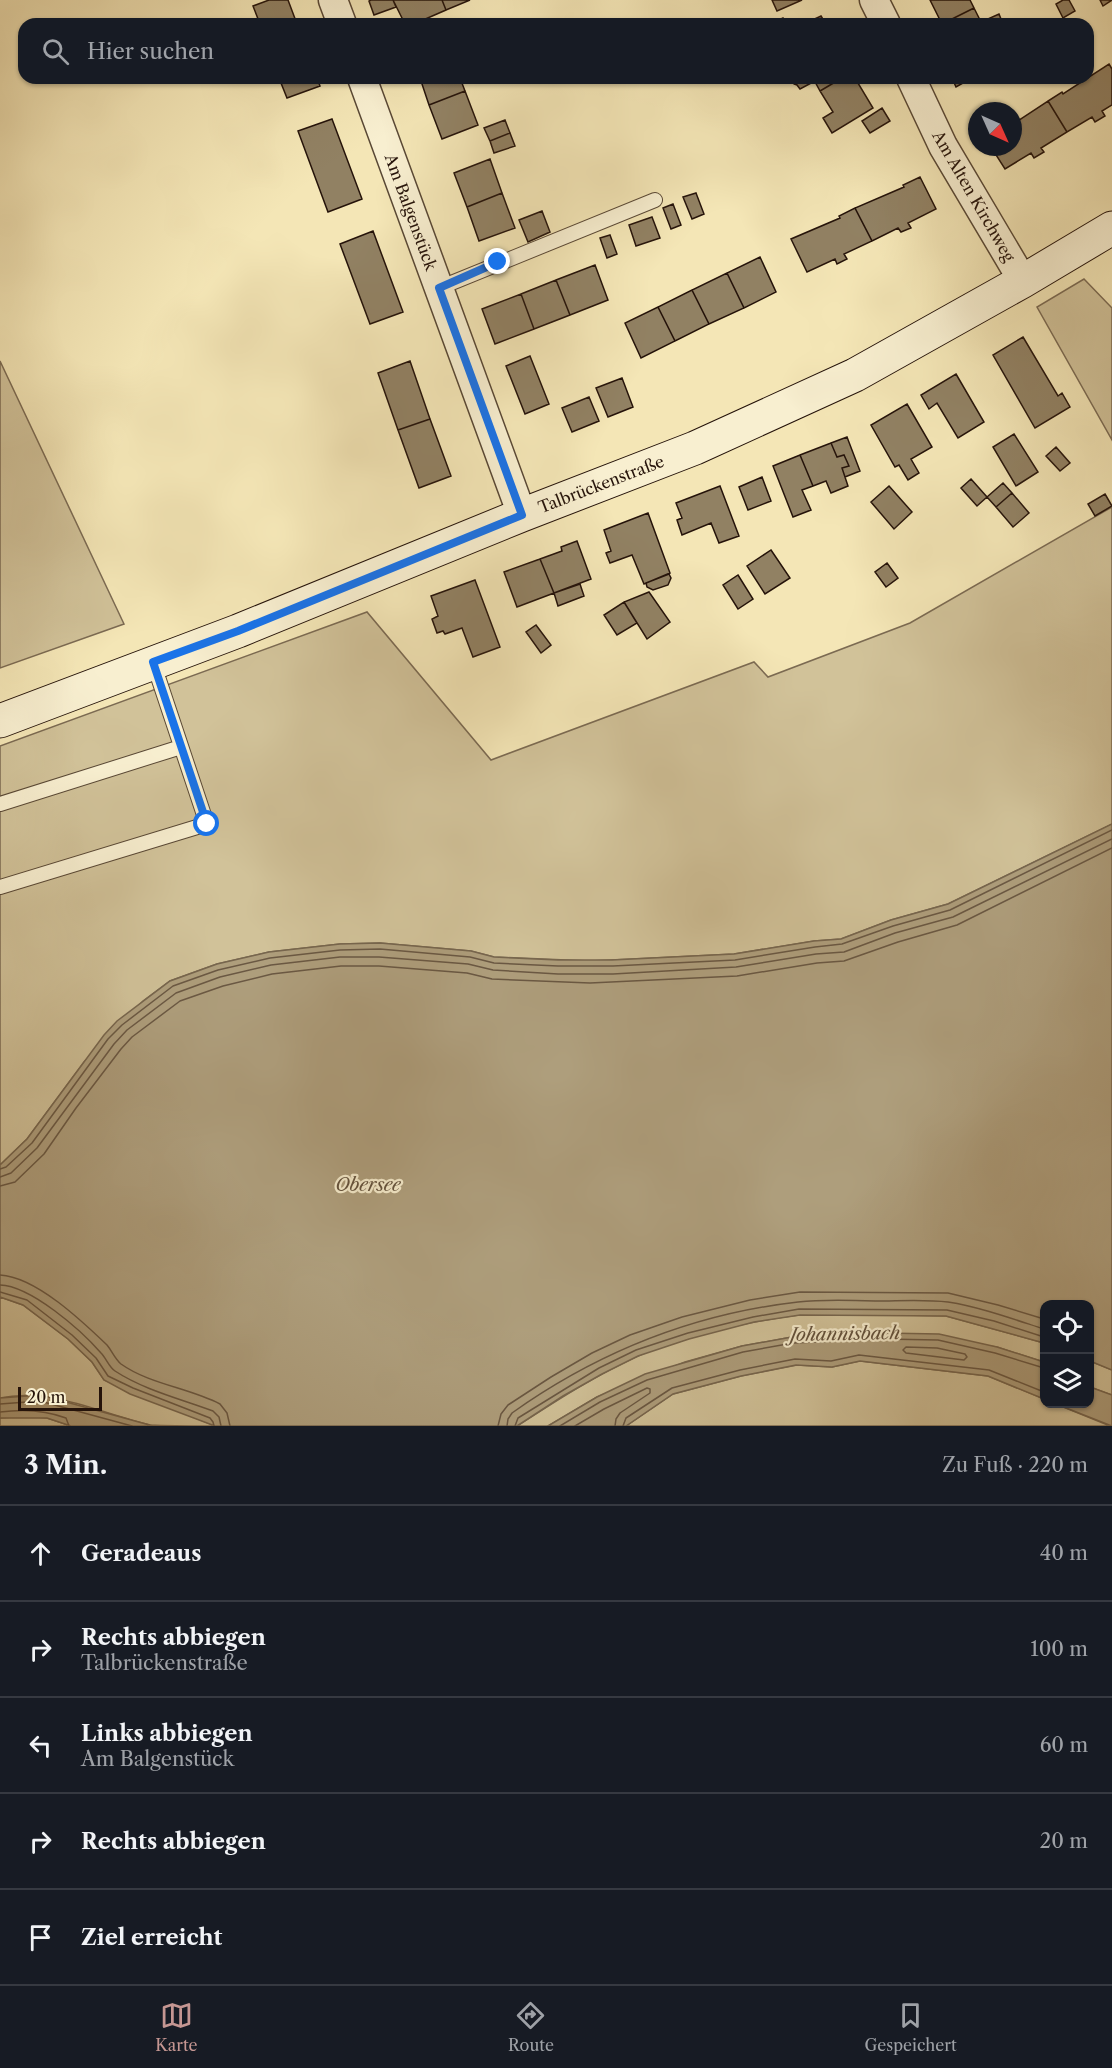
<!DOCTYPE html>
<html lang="de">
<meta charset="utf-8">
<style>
body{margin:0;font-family:"Libre Caslon Text",serif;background:#20242c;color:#f1f3f6}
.controls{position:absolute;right:18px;bottom:18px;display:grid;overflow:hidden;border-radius:12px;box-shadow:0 2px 4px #0004}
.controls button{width:54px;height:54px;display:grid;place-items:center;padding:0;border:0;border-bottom:2px solid #363941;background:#171b24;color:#f1f3f6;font:30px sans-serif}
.compass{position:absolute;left:968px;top:102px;width:54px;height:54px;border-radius:50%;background:#171b24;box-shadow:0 2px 4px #0004;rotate:135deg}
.scale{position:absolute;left:18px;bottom:15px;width:84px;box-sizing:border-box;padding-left:6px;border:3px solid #25130a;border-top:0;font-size:16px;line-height:21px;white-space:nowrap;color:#25130a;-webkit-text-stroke:4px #f8efd0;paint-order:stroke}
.stop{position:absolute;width:18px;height:18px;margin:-14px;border:4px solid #1a73e8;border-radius:50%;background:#fff}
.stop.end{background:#1a73e8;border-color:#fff;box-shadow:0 2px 6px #0008}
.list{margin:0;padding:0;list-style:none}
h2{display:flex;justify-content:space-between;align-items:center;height:78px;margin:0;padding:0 24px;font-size:26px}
h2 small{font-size:20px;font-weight:400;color:#9ea1a6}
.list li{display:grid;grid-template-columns:39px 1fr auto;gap:18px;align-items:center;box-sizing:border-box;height:96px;padding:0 24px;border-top:2px solid #363941}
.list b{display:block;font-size:22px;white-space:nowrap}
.list p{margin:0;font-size:20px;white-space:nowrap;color:#9ea1a6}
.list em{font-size:20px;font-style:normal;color:#9ea1a6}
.icon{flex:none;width:33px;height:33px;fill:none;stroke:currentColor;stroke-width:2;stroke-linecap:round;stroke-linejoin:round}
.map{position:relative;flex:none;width:1112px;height:1426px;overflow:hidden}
.search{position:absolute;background:#171b24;box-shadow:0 2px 4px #0004;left:18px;right:18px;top:18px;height:66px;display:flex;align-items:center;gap:15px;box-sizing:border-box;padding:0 21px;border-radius:18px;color:#9ea1a6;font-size:22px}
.sheet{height:558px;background:#171b24}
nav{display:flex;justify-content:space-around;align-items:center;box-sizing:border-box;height:84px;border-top:2px solid #363941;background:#171b24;font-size:16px;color:#9ea1a6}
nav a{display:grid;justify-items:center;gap:3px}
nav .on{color:#c59692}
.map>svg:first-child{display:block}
.green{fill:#d1c299;stroke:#7b6a52;stroke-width:1.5}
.water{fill:#ae9e7c;stroke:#77664e;stroke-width:1.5}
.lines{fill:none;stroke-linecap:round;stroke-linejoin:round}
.shore{stroke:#6a5843;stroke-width:1.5}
.building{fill:#918163;stroke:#25130a;stroke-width:1.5}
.lane-casing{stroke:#594835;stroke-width:16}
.street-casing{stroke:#594835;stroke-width:31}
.secondary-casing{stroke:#25130a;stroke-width:35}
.lane{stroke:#f8efd0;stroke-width:14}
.street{stroke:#f8efd0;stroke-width:28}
.secondary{stroke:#f8efd0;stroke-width:33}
.route{stroke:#1a73e8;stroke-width:8}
.labels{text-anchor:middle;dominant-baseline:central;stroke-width:4.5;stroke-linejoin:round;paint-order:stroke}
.street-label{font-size:16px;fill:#25130a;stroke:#f8efd0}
.water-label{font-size:18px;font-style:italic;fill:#63523d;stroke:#f8efd0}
</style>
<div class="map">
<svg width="1112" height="1426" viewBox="0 0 1112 1426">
<rect width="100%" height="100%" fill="#f4e6b6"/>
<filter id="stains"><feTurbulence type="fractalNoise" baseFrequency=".00333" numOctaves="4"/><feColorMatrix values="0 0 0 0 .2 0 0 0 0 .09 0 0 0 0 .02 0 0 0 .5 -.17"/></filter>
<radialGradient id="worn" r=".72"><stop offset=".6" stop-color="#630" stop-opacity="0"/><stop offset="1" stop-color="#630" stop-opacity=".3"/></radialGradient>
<path class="green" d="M1084 279 1112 308V440L1037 307Z
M0 361 124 624 0 668Z
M1112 507V824L948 904 891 920 841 939 814 941 734 954 590 961 494 957 471 951 380 943 340 944 269 952 217 964 170 981 143 1001 84 1062 27 1139 0 1165V746L367 612 491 760 754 662 768 677 910 623Z
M0 1297 23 1305 68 1339 92 1362 104 1380 215 1426C196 1426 168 1426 150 1425 102 1414 50 1387 0 1398Z
M858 1314 946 1316 1044 1343V1362L997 1347 883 1333 792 1337 742 1346 685 1362 597 1397 548 1426H517C556 1401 594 1376 636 1357 680 1337 750 1321 799 1315 818 1313 838 1314 858 1314Z
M860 1361 988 1376 1044 1399V1404H1056L1110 1426H626L673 1394 741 1376 797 1365 832 1367Z
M1090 1361 1112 1370V1395L1090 1387Z
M25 1416 47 1418 71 1426H0V1418Z"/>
<path class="water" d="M1112 824V1370L1090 1361V1304H1044V1343L946 1316 800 1315 754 1322 689 1339 638 1356 602 1374 563 1396 517 1426H215L130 1394 104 1380 92 1362 68 1339 23 1305 0 1297V1165L27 1139 104 1035 117 1021 170 981 217 964 269 952 340 944 380 943 471 951 494 957 558 960H612L734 954 814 941 841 939 891 920 948 904Z
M883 1333 939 1334 997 1347 1044 1362V1399L988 1376 860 1361 832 1367 796 1365 741 1376 673 1394 626 1426H548L597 1397 645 1374 742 1346 792 1337Z
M1090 1387 1112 1395V1426L1056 1404H1090Z
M41 1395 153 1426H71L47 1418H0V1398Z"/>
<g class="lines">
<path class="shore" d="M0 1169 6 1167 32 1143 108 1039 122 1025 173 986 218 970 270 958 340 950 380 949 470 957 494 963 558 966H613L735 960 815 947 842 944 893 926 950 910 1112 830
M0 1177 11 1173 37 1148 114 1044 127 1030 176 993 220 977 271 965 340 957H379L468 964 493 970 558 974H613L736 967 816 954 844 952 895 933 953 917 1112 839
M0 1186 15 1182 44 1154 76 1108 121 1049 132 1037 180 1001 223 986 272 974 341 966H379L467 973 492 979 590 983 737 976 817 963 844 961 898 942 957 925 1112 848
M0 1275C36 1277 82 1321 107 1345 112 1351 115 1359 121 1364 149 1384 189 1388 220 1404L227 1413 230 1426
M0 1285C31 1286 81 1330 101 1353 106 1358 109 1367 115 1371 144 1390 181 1399 213 1411L219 1417 221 1426
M0 1292 27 1300 72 1335 96 1358 108 1376 133 1388 210 1418 213 1422 214 1426
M906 1347 937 1348 965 1354 967 1357 964 1360 906 1353 903 1350Z
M0 1404 40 1401 132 1426
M0 1412C22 1409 45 1410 66 1418L69 1426
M498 1426 501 1414 508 1405 551 1377 592 1353 630 1335 682 1317 750 1300 800 1292 948 1293 998 1305 1044 1319
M507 1426 508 1419 512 1413C598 1352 693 1314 798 1302 823 1299 850 1300 875 1301 899 1301 924 1299 948 1302 980 1307 1013 1319 1044 1329
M515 1426 518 1418 599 1368 636 1350 688 1333 753 1317 799 1309 947 1310 994 1321 1044 1337
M560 1426 600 1402 647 1380 743 1352 793 1343 883 1339 938 1340 995 1353 1044 1368
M575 1426 604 1409 647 1388 650 1389V1393L620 1413 616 1419 615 1426
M623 1426 626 1418 672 1388 740 1370 795 1359 831 1361 859 1355 989 1370 1044 1392"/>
</g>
<path class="building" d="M269 0H288L297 24H260L253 6Z
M371 0H393L396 7 374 15 369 1Z
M393 0H442L446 10 414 24H405Z
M442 0H470L446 10Z
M772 0H802L777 11Z
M930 0H970L974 8 942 24Z
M1063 0H1069L1075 11 1063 18 1056 4Z
M1100 0H1112L1103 6Z
M974 8 981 22 980 24H942Z
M999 14 1003 24H980L981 22Z
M821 16 826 24H804Z
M783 18 787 24H770Z
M1109 64 1112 69V105L1102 111 1105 116 1095 122 1092 117 1067 132 1048 101 1062 92 1063 94Z
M279 78H317L320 86 287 98Z
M420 78H460L465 91 429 105Z
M793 78H813L815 81 800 89 797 85 794 84Z
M813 78H842L820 91Z
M842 78H855L873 108 832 133 823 118 833 112 820 91Z
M952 78H972L956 87Z
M465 91 478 125 442 139 429 105Z
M1048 101 1067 132 1041 148 1044 152 1034 158 1031 153 1005 169 991 147H1013V124Z
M882 108 890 121 870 133 862 121Z
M332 119 362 199 328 212 298 131Z
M505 120 510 133 490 141 484 128Z
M510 133 515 146 494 153 490 141Z
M490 159 502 193 467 207 454 173Z
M920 177 936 209 908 223 911 228 901 232 898 228 872 241 855 208 904 187 903 185Z
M502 193 515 228 479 241 467 207Z
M696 193 704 214 692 219 683 197Z
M673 204 681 225 671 229 663 208Z
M855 208 872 241 844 254 847 259 837 264 835 259 807 272 791 239 840 218 839 216Z
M542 211 550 232 528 242 519 220Z
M652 217 660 238 636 246 629 225Z
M373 231 403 312 370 324 340 244Z
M610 235 617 254 607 258 600 238Z
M760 257 776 292 744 308 727 273Z
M595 265 608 300 570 315 556 280Z
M727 273 744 308 709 324 692 290Z
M556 280 570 315 534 329 521 294Z
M692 290 709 324 675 341 658 307Z
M521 294 534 329 495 344 482 309Z
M658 307 675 341 641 358 625 323Z
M1023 337 1058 396 1062 393 1070 407 1035 428 993 355Z
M530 356 549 404 525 414 506 366Z
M410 361 430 419 398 430 378 373Z
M956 374 984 422 958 438 937 403 929 409 921 395Z
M622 378 633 407 608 417 596 388Z
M589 397 599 421 572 432 562 408Z
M907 404 932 447 911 459 919 473 908 480 899 465 895 467 871 425Z
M430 419 451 476 419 488 398 430Z
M1014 434 1038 472 1016 486 993 447Z
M847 437 860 471 845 477 842 468 849 466 844 455 837 457 831 443Z
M831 443 837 457 844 455 849 466 842 468 848 486 831 493 826 481 813 486 800 455Z
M1056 447 1070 463 1060 471 1046 456Z
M800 455 813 486 802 490 811 510 793 517 773 466Z
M762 477 771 501 748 510 739 487Z
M971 479 987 497 977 506 961 488Z
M1003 483 1012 493 996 507 987 497Z
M720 486 739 536 719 543 711 523 682 535 677 520 682 518 676 503Z
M889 486 912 512 894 529 871 502Z
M1012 493 1029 513 1013 527 996 507Z
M1105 494 1112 506 1095 516 1088 504Z
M648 513 670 573 644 584 632 555 610 563 606 553 611 551 604 530Z
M577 541 591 579 554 593 540 559 562 551 561 547Z
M771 550 790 578 765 594 747 566Z
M540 559 554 593 517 607 504 572Z
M887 563 898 578 886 587 875 572Z
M669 574 671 578 668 585 653 590 647 587 646 583Z
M738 575 753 599 738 609 723 585Z
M475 580 500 647 473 657 462 628 445 634 443 631 437 633 432 619 438 616 431 596Z
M580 584 584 596 558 606 554 593Z
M649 592 670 622 647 639 624 602Z
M624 602 637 623 617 635 604 615Z
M536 625 551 645 541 653 526 632Z"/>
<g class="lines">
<defs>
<path id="lane" d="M439 288 655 200
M0 804 181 747
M0 887 207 824 153 662"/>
<path id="street" d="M333 0 342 24
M874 0 886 24
M362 78 522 515
M911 78 943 146 1023 281"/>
<path id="secondary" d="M0 721 238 631 522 515 695 448 855 375 1023 281 1112 228"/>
</defs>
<use href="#lane" class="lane-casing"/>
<use href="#street" class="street-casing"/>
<use href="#secondary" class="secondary-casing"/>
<use href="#lane" class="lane"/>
<use href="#street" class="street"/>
<use href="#secondary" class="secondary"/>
</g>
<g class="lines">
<path class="route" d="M207 824 153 662 238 631 522 515 439 288 498 262"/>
</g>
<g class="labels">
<g class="street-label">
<text transform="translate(974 196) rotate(60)">Am Alten Kirchweg</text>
<text transform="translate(411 212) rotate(70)">Am Balgenstück</text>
<text transform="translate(601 484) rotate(-21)">Talbrückenstraße</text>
</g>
<g class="water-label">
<text x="368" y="1185">Obersee</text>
<text transform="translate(845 1334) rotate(-1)">Johannisbach</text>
</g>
</g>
<rect width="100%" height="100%" filter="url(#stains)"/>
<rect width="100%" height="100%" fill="url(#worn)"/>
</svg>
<div class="controls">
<button><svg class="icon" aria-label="locate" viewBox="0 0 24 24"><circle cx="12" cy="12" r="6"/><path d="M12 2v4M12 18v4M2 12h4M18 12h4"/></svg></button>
<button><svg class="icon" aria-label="layers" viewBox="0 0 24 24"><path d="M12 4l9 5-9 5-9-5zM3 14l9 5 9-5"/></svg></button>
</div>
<svg class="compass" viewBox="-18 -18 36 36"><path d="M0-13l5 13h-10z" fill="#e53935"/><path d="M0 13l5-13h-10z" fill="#9ea1a6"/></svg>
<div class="scale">20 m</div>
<div class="stop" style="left:207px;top:824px"></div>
<div class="stop end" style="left:498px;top:262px"></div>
<div class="search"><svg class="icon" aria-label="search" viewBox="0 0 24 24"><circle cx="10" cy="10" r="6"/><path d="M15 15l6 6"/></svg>Hier suchen</div>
</div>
<section class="sheet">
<h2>3 Min.<small>Zu Fuß · 220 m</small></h2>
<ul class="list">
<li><svg class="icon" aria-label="ahead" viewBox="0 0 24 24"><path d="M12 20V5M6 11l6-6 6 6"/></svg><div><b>Geradeaus</b></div><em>40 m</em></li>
<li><svg class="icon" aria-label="right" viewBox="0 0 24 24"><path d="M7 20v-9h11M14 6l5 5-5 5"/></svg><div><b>Rechts abbiegen</b><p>Talbrückenstraße</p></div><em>100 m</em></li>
<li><svg class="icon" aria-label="left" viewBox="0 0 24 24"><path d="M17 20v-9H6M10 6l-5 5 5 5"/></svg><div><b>Links abbiegen</b><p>Am Balgenstück</p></div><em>60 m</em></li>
<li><svg class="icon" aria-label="right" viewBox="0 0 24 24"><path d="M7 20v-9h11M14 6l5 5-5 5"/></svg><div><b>Rechts abbiegen</b></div><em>20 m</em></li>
<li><svg class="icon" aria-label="arrive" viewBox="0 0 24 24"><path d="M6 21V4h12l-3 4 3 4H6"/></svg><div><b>Ziel erreicht</b></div></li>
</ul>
</section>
<nav>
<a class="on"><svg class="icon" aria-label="map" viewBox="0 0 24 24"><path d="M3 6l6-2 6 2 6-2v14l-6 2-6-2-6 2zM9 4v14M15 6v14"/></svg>Karte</a>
<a><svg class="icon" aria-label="directions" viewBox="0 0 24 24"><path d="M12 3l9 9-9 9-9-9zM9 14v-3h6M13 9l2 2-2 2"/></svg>Route</a>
<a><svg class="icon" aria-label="saved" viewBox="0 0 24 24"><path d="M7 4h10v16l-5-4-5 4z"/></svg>Gespeichert</a>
</nav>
